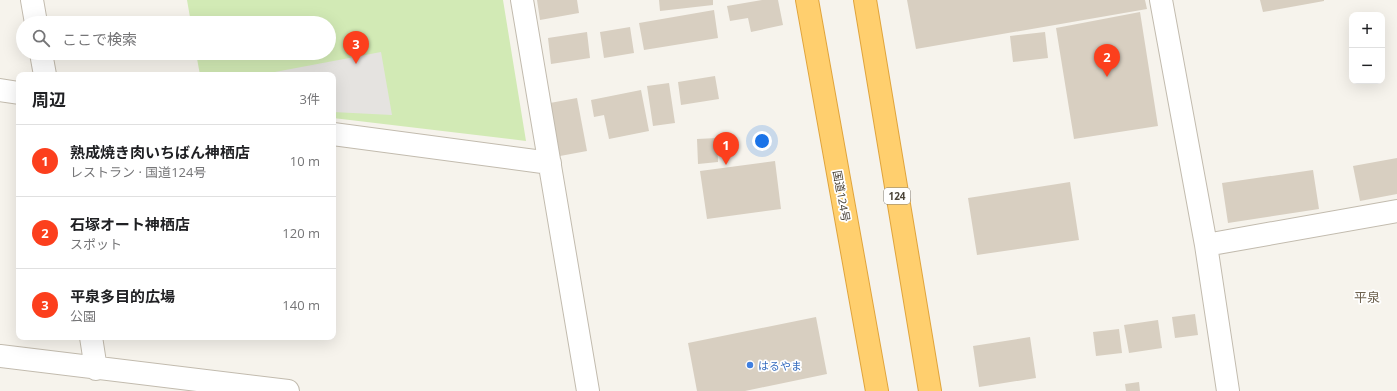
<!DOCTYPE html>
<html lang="ja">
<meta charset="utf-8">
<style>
body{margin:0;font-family:"Open Sans","Noto Sans JP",sans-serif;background:#f2f2f2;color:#202124}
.controls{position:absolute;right:12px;top:12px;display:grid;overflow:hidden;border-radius:8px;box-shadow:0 4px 16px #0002}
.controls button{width:36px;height:36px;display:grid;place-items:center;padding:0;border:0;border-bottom:1px solid #e0e0e0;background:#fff;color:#202124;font:20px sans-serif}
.you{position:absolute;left:762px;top:141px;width:14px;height:14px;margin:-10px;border:3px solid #fff;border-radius:50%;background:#1a73e8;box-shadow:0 0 0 6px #1a73e833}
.badge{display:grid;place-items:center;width:26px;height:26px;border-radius:50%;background:#fc3f1d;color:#fff;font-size:13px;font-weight:700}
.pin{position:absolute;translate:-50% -33px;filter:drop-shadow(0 1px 2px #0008)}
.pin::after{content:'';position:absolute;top:21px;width:14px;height:12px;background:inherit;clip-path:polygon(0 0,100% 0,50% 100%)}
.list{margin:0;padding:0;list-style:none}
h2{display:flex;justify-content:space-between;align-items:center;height:52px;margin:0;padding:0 16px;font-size:17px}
h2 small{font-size:13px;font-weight:400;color:#757577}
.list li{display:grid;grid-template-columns:26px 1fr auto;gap:12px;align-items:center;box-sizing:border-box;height:72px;padding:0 16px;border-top:1px solid #e0e0e0}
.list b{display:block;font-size:15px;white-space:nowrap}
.list p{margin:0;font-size:13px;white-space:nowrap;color:#757577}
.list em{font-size:13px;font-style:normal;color:#757577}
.icon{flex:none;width:22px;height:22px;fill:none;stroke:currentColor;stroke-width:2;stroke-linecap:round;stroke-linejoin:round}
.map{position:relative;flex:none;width:1397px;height:391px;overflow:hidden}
.search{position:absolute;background:#fff;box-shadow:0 4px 16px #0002;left:16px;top:16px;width:320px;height:44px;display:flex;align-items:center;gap:10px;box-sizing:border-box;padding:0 14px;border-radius:22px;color:#757577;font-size:15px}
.panel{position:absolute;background:#fff;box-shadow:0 4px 16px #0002;left:16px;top:72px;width:320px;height:268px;border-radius:8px}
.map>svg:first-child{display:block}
.green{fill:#d2eab5}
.parking{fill:#e5e3e0}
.building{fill:#d8cfc1}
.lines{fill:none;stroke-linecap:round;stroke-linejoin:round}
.minor-casing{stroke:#c2bbae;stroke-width:24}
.highway-casing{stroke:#e0a43c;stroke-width:24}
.minor{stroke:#fff;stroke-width:22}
.highway{stroke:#ffcf6e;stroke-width:22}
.shop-dot{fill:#3f7fe0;stroke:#fff;stroke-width:1.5}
.labels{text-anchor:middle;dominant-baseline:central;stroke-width:3.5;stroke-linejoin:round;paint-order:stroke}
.shield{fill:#fff;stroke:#817c74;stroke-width:1}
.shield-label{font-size:10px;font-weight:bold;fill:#4b4439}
.street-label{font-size:11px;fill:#4b4439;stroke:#fff}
.shop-label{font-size:11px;fill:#366cbe;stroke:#fff;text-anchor:start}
.quarter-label{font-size:13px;fill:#6e6250;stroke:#fff}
</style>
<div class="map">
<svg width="1397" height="391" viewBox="0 0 1397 391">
<rect width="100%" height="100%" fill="#f6f3ec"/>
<path class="green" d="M187 0H503L526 141 333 118V75H200L196 53H329V23H191Z"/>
<path class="parking" d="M381 52 392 115 333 112V75H259Z"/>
<path class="building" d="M537 0H577L579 13 540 20Z
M659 0H713V5L660 11Z
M762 0H778L783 25 751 32 748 18 730 21 727 6Z
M907 0H1145L1147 9 916 49Z
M1260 0H1324V1L1263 12Z
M714 10 718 38 644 50 639 23Z
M1140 12 1158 126 1074 139 1056 28Z
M630 27 634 53 604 58 600 32Z
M587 32 590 58 551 64 548 38Z
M1045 32 1048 58 1013 62 1010 36Z
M715 76 719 99 681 105 678 82Z
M669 83 675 123 653 126 647 86Z
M641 90 649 131 609 139 604 115 594 117 591 100Z
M577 98 587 151 560 156 550 103Z
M717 138 718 162 698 164 697 139Z
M1397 158V194L1360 201 1353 166Z
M775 161 781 209 707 219 700 171Z
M1313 170 1319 209 1228 223 1222 183Z
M1070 182 1079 240 977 255 968 198Z
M1195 314 1198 335 1175 338 1172 317Z
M816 317 827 374 745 391H697L688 343Z
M1158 320 1162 348 1129 353 1124 325Z
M1119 329 1122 353 1096 356 1093 332Z
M1030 337 1036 378 979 387 973 346Z
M1139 382 1140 391H1126L1125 384Z"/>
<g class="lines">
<defs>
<path id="minor" d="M32 0 36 23
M522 0 588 391
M1161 0 1206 245 1228 391
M41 53 45 75
M0 90 19 93
M333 134 550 163
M1206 245 1397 211
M91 337 96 369
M0 356 288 391"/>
<path id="highway" d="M807 0 877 391
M865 0 930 391"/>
</defs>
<use href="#minor" class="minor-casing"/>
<use href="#highway" class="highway-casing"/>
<use href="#minor" class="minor"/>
<use href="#highway" class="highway"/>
</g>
<circle class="shop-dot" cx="750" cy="365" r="4"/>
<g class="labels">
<rect class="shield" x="884" y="188" width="26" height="16" rx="3"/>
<g class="shield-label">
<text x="897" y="196">124</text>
</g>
<g class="street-label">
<text transform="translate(842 196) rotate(80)">国道124号</text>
</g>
<g class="shop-label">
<text x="758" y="365">はるやま</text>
</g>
<g class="quarter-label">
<text x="1367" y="297">平泉</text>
</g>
</g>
</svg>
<div class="controls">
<button>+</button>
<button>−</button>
</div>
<div class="you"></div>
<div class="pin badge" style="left:726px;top:165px">1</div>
<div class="pin badge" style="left:1107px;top:77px">2</div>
<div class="pin badge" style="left:356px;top:64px">3</div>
<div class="search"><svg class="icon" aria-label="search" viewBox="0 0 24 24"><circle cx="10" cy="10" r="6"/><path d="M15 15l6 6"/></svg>ここで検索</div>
<section class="panel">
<h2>周辺<small>3件</small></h2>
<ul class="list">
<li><span class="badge">1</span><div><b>熟成焼き肉いちばん神栖店</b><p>レストラン · 国道124号</p></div><em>10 m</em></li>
<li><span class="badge">2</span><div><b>石塚オート神栖店</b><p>スポット</p></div><em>120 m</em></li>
<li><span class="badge">3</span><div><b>平泉多目的広場</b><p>公園</p></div><em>140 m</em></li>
</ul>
</section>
</div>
